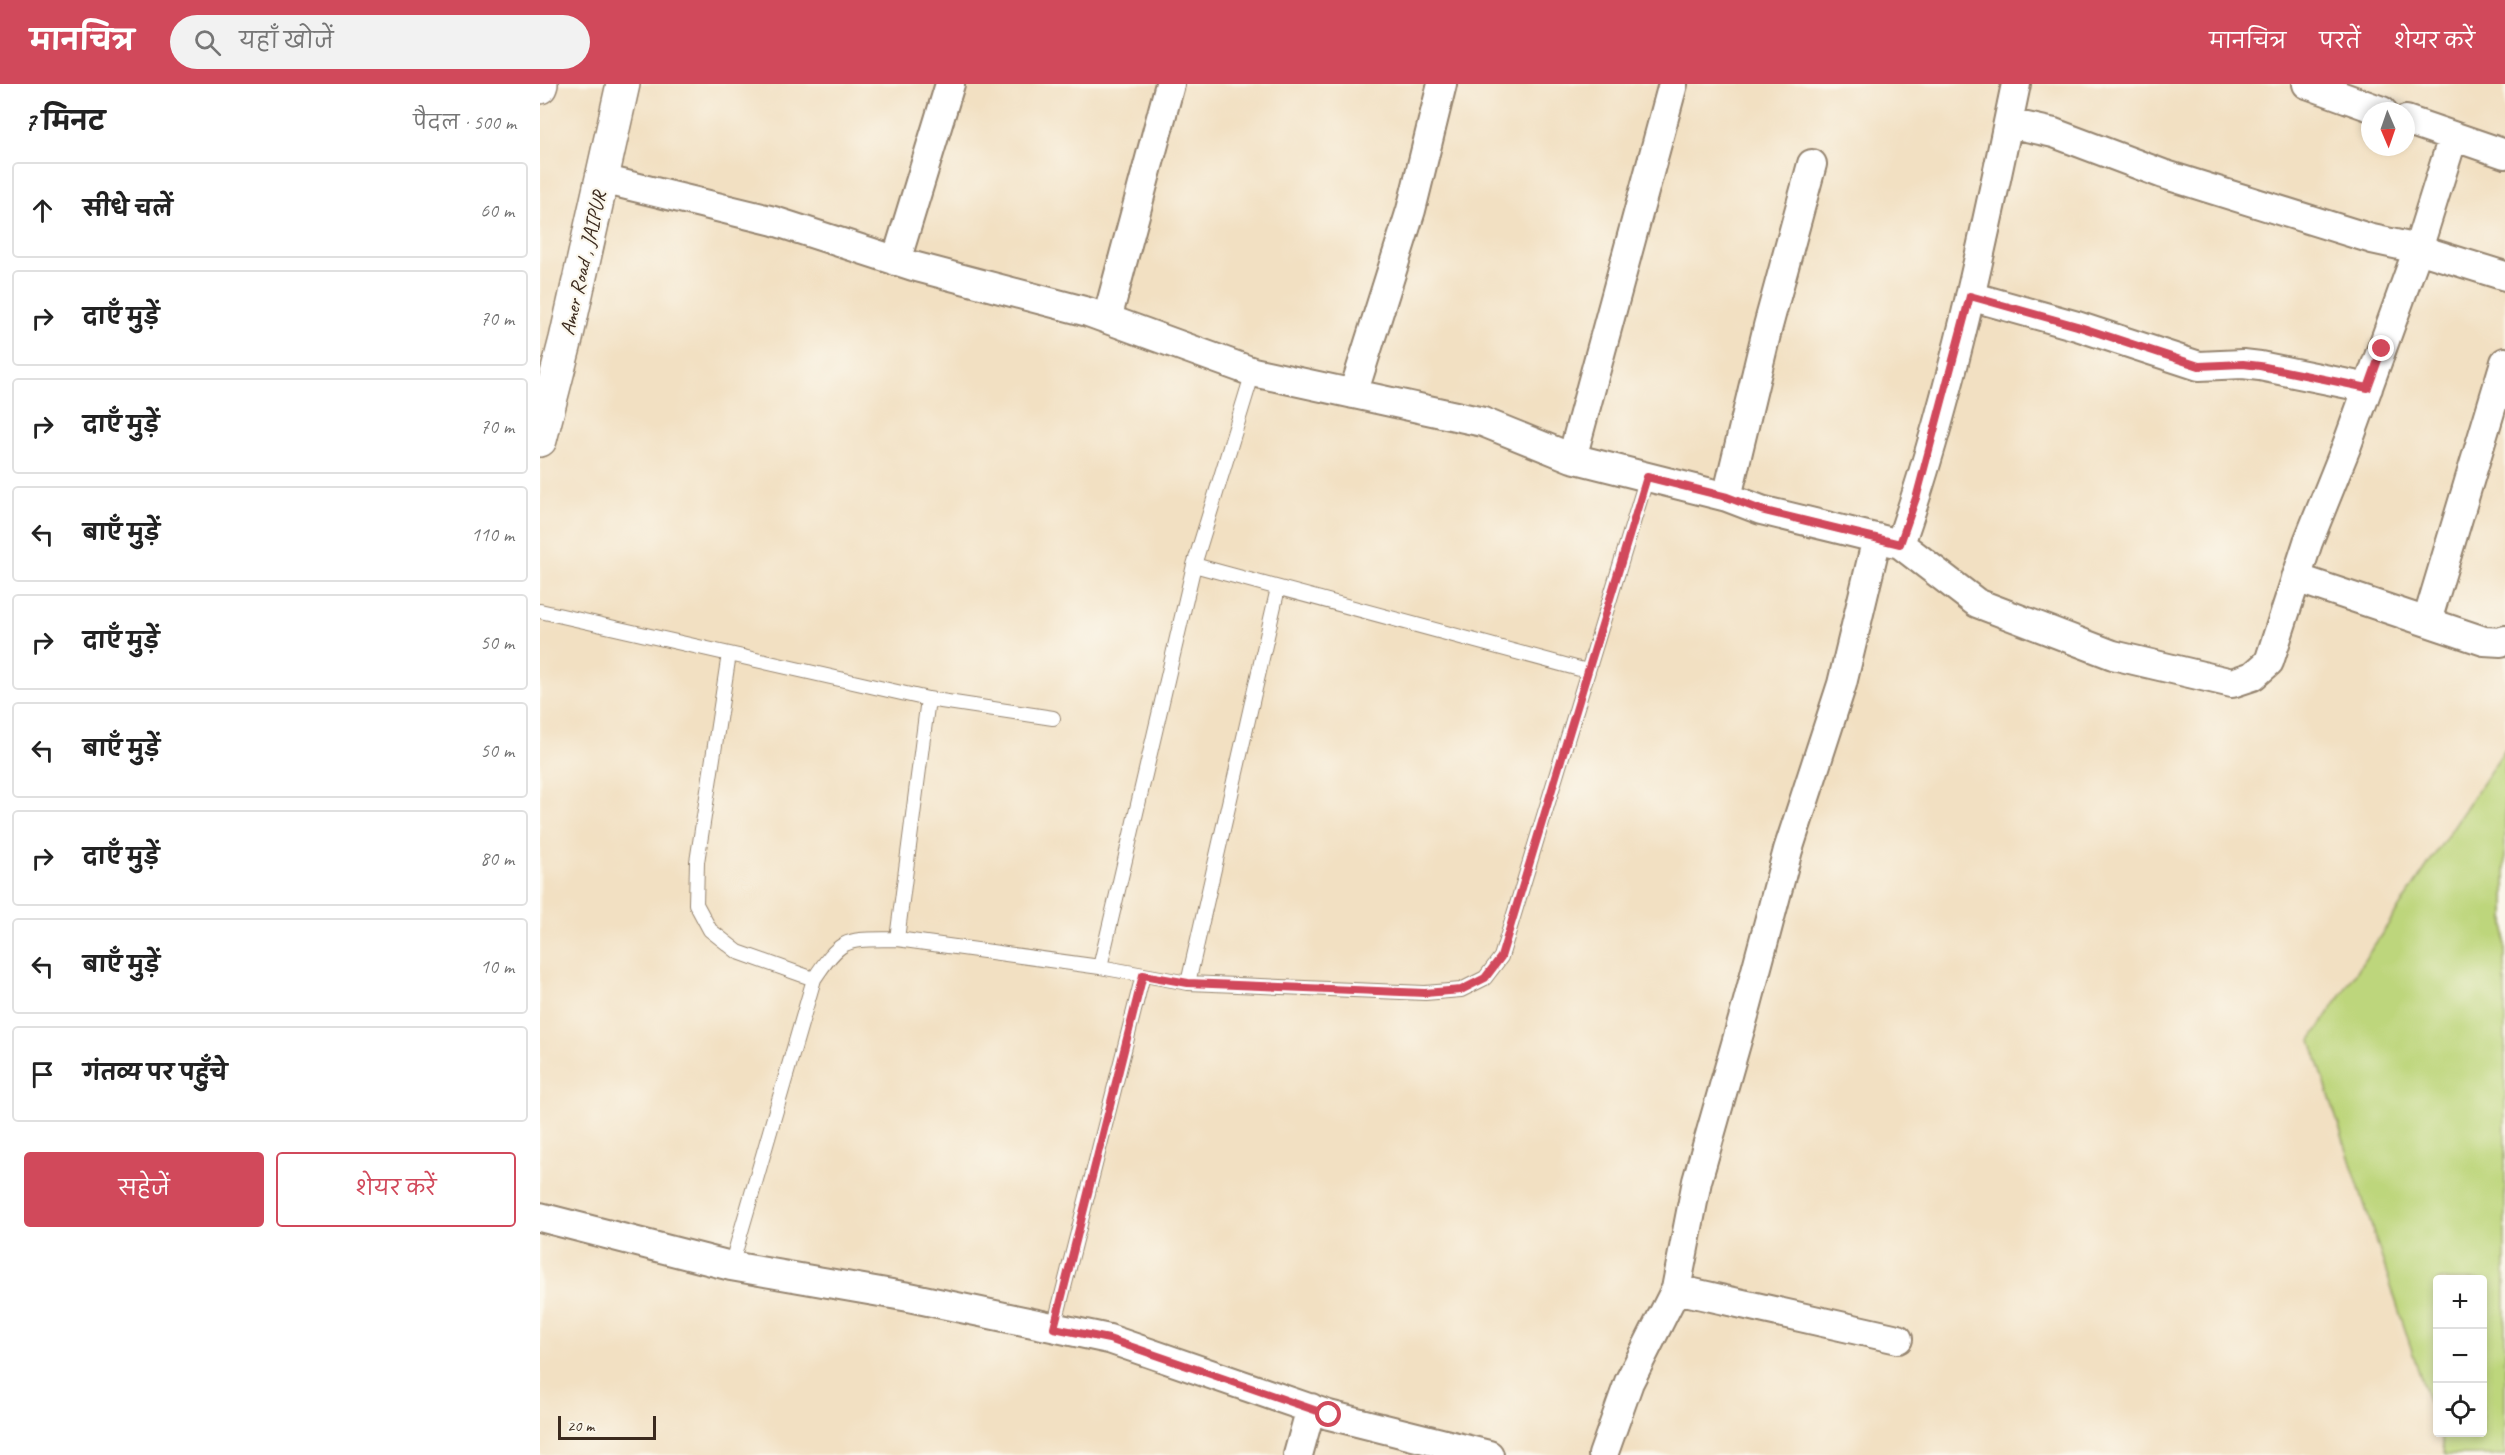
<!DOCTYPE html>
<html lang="hi">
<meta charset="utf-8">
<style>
body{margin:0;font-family:Caveat,"Playpen Sans Deva",sans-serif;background:#f2f2f2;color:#222}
.controls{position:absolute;right:18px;bottom:18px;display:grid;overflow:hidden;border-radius:6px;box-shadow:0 3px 9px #0003}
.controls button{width:54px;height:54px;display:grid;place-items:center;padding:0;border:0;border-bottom:2px solid #e0e0e0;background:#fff;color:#222;font:30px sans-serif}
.compass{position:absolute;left:1821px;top:18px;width:54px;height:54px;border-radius:50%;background:#fff;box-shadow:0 3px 9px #0003;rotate:178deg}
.scale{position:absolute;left:18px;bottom:15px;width:98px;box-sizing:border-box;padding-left:6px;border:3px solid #3b2a1e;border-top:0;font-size:16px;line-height:21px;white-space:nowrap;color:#3b2a1e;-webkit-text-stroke:4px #fbf7ec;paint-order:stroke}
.stop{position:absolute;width:18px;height:18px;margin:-14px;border:4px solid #d1495b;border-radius:50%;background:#fff}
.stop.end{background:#d1495b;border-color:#fff;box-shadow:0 2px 6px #0008}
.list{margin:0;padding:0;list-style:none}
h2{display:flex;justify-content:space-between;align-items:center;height:78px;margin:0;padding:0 24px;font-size:26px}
h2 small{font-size:20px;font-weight:400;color:#767676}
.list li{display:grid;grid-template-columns:39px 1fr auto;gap:18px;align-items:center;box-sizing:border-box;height:96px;margin:0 12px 12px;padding:0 12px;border:2px solid #e0e0e0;border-radius:6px}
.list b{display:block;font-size:22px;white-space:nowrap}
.list em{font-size:20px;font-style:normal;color:#767676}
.actions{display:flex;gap:12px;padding:18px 24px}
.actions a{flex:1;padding:14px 0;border:2px solid #d1495b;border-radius:6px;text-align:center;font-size:21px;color:#d1495b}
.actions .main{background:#d1495b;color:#fff}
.icon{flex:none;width:33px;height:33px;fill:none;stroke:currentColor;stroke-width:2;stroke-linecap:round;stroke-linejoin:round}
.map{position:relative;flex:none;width:1965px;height:1371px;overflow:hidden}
header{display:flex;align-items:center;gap:36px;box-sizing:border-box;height:84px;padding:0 30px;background:#d1495b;color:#fff}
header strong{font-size:28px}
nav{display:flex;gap:33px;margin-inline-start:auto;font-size:21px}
.search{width:420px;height:54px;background:#f2f2f2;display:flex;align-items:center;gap:15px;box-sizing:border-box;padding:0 21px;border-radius:33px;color:#767676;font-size:22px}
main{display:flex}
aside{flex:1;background:#fff}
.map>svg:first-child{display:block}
.green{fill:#bdd67b;stroke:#7c804c;stroke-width:1.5}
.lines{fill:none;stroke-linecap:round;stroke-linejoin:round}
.lane-casing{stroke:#968570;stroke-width:16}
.street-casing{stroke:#968570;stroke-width:32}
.secondary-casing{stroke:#968570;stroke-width:36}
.lane{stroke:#fff;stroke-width:14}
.street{stroke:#fff;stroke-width:28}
.secondary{stroke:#fff;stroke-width:33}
.route{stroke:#d1495b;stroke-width:8}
.labels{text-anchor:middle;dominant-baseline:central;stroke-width:4.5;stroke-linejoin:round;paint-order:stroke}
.street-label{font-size:21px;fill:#3b2a1e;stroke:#fbf7ec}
</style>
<header>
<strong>मानचित्र</strong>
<div class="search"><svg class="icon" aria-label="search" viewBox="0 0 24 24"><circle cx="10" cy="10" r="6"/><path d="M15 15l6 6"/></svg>यहाँ खोजें</div>
<nav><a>मानचित्र</a><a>परतें</a><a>शेयर करें</a></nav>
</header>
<main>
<aside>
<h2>7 मिनट<small>पैदल · 500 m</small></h2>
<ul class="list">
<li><svg class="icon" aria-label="ahead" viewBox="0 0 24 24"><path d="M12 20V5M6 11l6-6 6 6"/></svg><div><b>सीधे चलें</b></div><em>60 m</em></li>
<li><svg class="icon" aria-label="right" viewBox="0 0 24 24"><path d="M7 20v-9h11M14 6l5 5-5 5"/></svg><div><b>दाएँ मुड़ें</b></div><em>70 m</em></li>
<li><svg class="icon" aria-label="right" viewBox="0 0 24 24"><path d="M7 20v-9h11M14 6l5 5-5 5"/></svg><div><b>दाएँ मुड़ें</b></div><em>70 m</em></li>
<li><svg class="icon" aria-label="left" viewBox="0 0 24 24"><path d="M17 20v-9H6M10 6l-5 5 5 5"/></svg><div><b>बाएँ मुड़ें</b></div><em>110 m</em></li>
<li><svg class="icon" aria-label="right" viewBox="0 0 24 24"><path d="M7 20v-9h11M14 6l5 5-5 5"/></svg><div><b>दाएँ मुड़ें</b></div><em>50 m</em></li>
<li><svg class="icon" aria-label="left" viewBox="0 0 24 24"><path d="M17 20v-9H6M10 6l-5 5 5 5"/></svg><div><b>बाएँ मुड़ें</b></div><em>50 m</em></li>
<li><svg class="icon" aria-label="right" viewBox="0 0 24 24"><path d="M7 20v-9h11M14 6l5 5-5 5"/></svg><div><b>दाएँ मुड़ें</b></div><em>80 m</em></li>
<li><svg class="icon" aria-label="left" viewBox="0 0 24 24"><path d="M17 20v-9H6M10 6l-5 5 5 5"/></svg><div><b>बाएँ मुड़ें</b></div><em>10 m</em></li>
<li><svg class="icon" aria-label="arrive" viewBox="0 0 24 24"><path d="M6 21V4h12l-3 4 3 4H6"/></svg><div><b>गंतव्य पर पहुँचे</b></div></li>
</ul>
<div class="actions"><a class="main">सहेजें</a><a>शेयर करें</a></div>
</aside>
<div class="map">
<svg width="1965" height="1371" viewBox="0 0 1965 1371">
<rect width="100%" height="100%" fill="#fbf7ec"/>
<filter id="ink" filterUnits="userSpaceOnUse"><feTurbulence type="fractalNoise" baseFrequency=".0167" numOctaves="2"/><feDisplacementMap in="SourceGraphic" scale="12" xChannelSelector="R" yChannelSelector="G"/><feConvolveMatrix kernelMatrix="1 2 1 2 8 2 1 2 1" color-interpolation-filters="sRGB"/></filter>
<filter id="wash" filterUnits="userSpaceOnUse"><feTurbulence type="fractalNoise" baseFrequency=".008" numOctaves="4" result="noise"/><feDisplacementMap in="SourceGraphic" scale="24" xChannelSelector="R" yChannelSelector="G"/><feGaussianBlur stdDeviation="1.35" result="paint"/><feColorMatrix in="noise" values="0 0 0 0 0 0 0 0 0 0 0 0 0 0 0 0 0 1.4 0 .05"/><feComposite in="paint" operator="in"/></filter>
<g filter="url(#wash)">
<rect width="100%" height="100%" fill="#f2e0c2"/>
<path class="green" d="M1965 665V1371H1906L1899 1349 1942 1348V1196H1898L1897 1344 1771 956Z"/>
</g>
<g filter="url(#ink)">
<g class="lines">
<defs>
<path id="lane" d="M654 481 1047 587
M0 527 388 615 513 634
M189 570 157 778 156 820 170 846 198 868 274 895
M388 615 357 855 560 883 648 899 885 909 921 906 945 894 961 873 1107 393
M560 883 654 481 713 288
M648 899 738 504
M191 1182 274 895C303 851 307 856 357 855
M514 1243 603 891"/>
<path id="street" d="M1767 0 1842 27
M1866 36 1965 70
M1468 39 1514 49 1623 90 1832 155 1878 165 1965 192
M62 95 234 137 373 182 548 228 713 288 943 338 1032 374 1187 413 1221 426 1360 460C1412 310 1444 155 1476 0
M356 177 410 0
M1430 212 1537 242 1659 282 1703 280 1720 282 1828 304
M567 235 630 0
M813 310 871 126 902 0
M1032 374 1133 0
M1187 413 1228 242 1272 80
M1360 460 1437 519 1573 571 1692 599 1713 592 1729 578 1768 458 1807 361 1878 165 1913 53
M1756 494 1944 557 1961 558 1965 556
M1887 537 1965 278
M0 1133 191 1182 369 1213 569 1255 789 1331 949 1371
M1136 1205 1157 1097 1205 928 1248 766 1302 600 1337 454
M758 1371 771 1324
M1063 1371 1089 1298 1136 1205 1358 1255"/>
<path id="secondary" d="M0 3 1 0
M0 356 26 255 83 0"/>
</defs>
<use href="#lane" class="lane-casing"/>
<use href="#street" class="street-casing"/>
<use href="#secondary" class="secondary-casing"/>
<use href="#lane" class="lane"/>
<use href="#street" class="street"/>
<use href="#secondary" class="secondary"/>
</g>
</g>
<g class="lines" filter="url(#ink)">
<path class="route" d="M789 1331 569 1255 514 1244 603 891 648 899 885 909 921 906 945 894 961 873 1107 393 1187 413 1221 426 1360 460 1377 411 1430 212 1537 242 1659 282 1703 280 1720 282 1828 304 1842 265"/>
</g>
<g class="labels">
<g class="street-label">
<text transform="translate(43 179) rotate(-77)">Amer Road , JAIPUR</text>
</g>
</g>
</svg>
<div class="controls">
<button>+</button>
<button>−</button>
<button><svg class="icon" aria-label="locate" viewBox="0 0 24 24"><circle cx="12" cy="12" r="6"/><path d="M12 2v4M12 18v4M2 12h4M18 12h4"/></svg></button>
</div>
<svg class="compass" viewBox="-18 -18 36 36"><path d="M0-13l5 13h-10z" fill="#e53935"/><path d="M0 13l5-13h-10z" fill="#767676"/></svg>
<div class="scale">20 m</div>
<div class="stop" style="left:789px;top:1331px"></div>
<div class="stop end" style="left:1842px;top:265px"></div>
</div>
</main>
